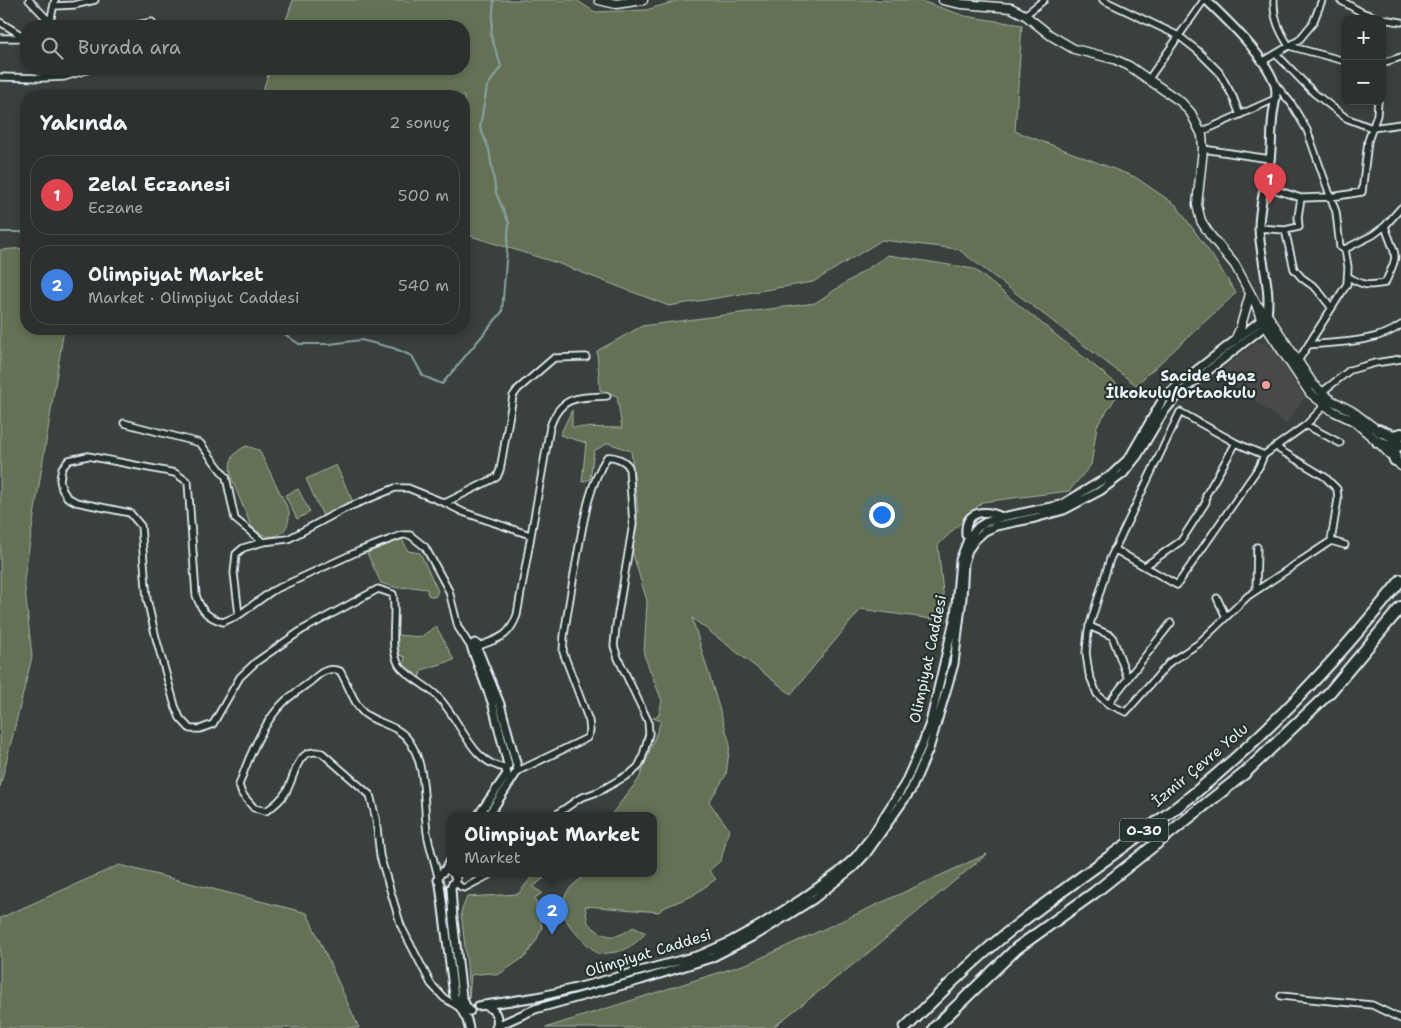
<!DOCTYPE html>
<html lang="tr">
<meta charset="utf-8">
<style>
body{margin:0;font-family:"Shantell Sans",sans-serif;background:#343836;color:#f1f3f6}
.controls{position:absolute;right:15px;top:15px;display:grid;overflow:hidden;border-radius:10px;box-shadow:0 2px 8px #0003}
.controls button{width:45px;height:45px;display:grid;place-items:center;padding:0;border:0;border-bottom:1px solid #484b4a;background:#2c302e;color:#f1f3f6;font:25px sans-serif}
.you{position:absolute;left:881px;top:514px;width:18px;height:18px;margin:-12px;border:4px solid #fff;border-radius:50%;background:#1a73e8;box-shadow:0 0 0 8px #1a73e833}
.badge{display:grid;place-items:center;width:32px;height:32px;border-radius:50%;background:#8c9099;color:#fff;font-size:16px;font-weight:700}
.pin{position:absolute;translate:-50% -41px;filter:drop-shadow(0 1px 2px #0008)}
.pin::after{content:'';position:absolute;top:26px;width:18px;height:15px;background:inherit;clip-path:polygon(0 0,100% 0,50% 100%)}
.popup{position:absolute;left:447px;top:812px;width:210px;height:65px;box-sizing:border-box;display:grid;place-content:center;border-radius:10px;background:#2c302e;filter:drop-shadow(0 1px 4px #0005);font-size:16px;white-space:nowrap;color:#a6a9aa}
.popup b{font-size:19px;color:#f1f3f6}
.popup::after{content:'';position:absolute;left:50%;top:100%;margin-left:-10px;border:10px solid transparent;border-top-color:#2c302e}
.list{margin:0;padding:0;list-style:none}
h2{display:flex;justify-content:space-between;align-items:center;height:65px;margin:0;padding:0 20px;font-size:21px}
h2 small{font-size:16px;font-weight:400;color:#a6a9aa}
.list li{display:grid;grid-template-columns:32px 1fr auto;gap:15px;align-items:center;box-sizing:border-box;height:80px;margin:0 10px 10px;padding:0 10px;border:1px solid #484b4a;border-radius:20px}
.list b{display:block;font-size:19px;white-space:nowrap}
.list p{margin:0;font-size:16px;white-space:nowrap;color:#a6a9aa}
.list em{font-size:16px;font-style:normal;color:#a6a9aa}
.icon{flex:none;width:28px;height:28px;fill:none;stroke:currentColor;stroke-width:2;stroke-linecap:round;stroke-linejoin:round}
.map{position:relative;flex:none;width:1401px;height:1028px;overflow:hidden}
.search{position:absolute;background:#2c302e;box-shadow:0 2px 8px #0003;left:20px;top:20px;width:450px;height:55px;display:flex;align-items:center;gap:12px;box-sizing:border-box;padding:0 18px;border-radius:20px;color:#a6a9aa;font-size:19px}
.panel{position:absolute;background:#2c302e;box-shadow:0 2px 8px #0003;left:20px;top:90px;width:450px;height:245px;border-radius:20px}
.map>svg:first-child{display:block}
.built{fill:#484948}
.green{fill:#637254;stroke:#a6b2a6}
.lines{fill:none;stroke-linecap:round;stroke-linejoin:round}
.stream{stroke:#89a3a5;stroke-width:2}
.minor-casing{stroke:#e8f1f8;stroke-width:9}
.tertiary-casing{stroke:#e8f1f8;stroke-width:11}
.secondary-casing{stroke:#e8f1f8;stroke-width:11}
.motorway-casing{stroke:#e8f1f8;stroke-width:14}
.minor{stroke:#26332d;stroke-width:5.5}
.tertiary{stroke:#26332d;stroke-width:7}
.secondary{stroke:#26332d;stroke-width:8}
.motorway{stroke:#26332d;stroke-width:10}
.poi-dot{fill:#ff9aa2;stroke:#26332d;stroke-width:2}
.labels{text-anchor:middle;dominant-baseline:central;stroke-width:4.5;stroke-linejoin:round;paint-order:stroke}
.shield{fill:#26332d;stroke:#aeb8bb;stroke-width:1}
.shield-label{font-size:14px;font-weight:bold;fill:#e8f1f8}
.poi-label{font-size:15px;font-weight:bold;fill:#e8f1f8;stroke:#26332d;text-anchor:end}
.street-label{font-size:15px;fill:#e8f1f8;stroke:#26332d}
</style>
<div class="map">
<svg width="1401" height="1028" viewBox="0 0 1401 1028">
<rect width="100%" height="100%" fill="#3a403d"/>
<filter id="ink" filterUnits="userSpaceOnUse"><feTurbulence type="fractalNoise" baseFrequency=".02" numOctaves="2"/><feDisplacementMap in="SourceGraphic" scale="10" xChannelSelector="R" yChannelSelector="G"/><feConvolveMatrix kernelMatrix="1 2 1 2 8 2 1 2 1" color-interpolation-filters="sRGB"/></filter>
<g filter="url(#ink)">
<path class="built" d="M1258 341 1268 345 1276 351 1305 398 1286 424 1217 373Z"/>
<path class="green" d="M293 0H576L595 12 646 10 680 0H918L965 16 1022 25 1015 131 1135 177 1176 205 1213 257 1236 293 1136 385 958 249 882 240 813 282 669 306 557 263 464 234V96H261L270 69H464V26H284Z
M26 248V329H64L24 579 32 657 0 787V250Z
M888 255 974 269 1122 388 1097 426 1091 465 1069 491 982 502 938 545 946 621 861 609 791 694 692 618 730 744 726 775 709 802 729 829 721 860 709 871 716 879 692 896 663 908 659 912 585 906 588 923C604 938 615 941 633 927L646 933C628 951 622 952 598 954 583 940 555 920 565 896 569 886 580 880 587 874H653V816H610L639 779 661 721 653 718 659 714 662 701 644 655 647 601 632 551 638 511 631 451 608 443 594 451 590 479 582 482 586 443 560 435 572 410V427L622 428 617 396 600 390 597 351 642 326 815 303Z
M246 446 259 450 289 511C291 537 268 545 251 526 247 516 243 507 239 497 231 477 221 458 246 446Z
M336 465 353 502 323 516 306 479Z
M298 489 310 512 297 519 285 495Z
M402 539 408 551 420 553 438 591 435 597 428 595 427 589 412 587 398 588 381 583 367 553Z
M436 626 454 660 422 670 419 678 403 667 405 657 397 654V635L421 637Z
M987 854 868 953 772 1028H545L752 962Z
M119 865 307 913 359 1028H0V918Z
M534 874H549L533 887 542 893 535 898 542 927 537 939 526 956 498 975 489 973 471 975 469 998 467 965 461 912 467 897 518 894Z"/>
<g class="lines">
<path class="stream" d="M0 232H26
M253 329 256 331H280L299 344H330L361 340 393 348 412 356 423 376 442 384 502 312 509 223 496 193 489 149 480 127 487 87 501 66 491 36 494 0"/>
<defs>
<path id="minor" d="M29 0 50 22
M1103 0 1179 36 1198 51 1219 72 1233 97 1240 115
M1274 0C1273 18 1280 32 1289 46L1345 61
M1340 0 1361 12 1382 19
M54 6 74 5 95 0
M1025 15 1044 0
M1382 19 1401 22
M0 22 24 37
M49 26 55 0
M132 26 152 22 151 26
M0 38H25
M1276 54 1314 93 1346 118 1372 128 1401 124
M1262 62 1299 40 1313 23 1322 0
M1382 63 1401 57
M0 77 42 78 64 77 90 69
M42 78 44 69
M1148 80 1204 0
M1275 84 1291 103 1307 130 1336 212 1340 247 1345 249 1348 267 1347 284 1298 361
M1201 132 1277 98
M1203 149 1270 159
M1264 186 1301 198 1331 197 1362 192 1368 141 1377 115 1378 101
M1259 228 1285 230 1294 269 1302 278 1316 288 1331 307
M1285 230 1299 227 1298 217 1301 198
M1345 249 1373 235 1385 226
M1349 277C1363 286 1368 286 1385 283 1401 250 1395 258 1385 226L1401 208
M1308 345C1336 342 1377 343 1401 325
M1322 392 1350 370 1375 363 1401 359
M124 423 200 443 226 477 235 519 263 542
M1306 425 1325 405
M1277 446 1280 450 1325 477 1337 489 1338 499 1331 541 1248 596 1198 644 1170 662 1126 712 1108 704 1097 694 1089 674 1086 653 1088 631 1110 559 1180 412 1236 443 1264 455 1306 425 1340 443
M445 503 497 477 500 470 513 396 518 389 554 358 586 357
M1331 541 1345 545
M1114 549 1177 585 1259 467 1264 455
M1145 566 1181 541 1206 502V495L1236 443
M1256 590 1257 547
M1217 598 1226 617
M239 615 234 573 236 554 243 548 263 542 288 539 344 509 395 488H408L445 503 463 512 530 535
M1089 626 1112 636 1128 679
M479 646C500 638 509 637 517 615L550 427C560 396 578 397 607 396
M472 649 458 627 449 591 435 565 425 547 410 535H402L359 551 272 591 239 615 223 622C207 617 201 611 196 595L188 482 175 473 88 456 69 460 62 468 60 480 62 489 67 497 76 502 130 513 141 526 147 599 156 638 175 706 180 718 190 729H200L213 724 240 677 256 662 302 630 378 589 393 594C397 616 389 644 398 663 402 673 427 686 436 695 461 718 469 763 506 768
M1108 704 1171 623
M518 771 587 738 590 731 589 721 563 652 564 636C568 608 573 580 578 552 584 519 589 485 607 457 614 456 625 460 629 467L633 524 616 626 614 646 618 658 648 721 649 734 642 759 638 767 631 773 600 791 580 798 554 816
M438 877C435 862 429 847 427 832 423 803 427 768 410 742 399 725 380 725 365 714 355 707 347 682 340 671 327 666 319 674 310 682 302 688 293 694 285 701 263 722 249 756 239 785L242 794 254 808 266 811C274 806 281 800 286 792 296 776 296 746 322 753L370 795 376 819 380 856 401 926 431 984 444 998 460 1008
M455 882 461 887 464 888 491 874
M1281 996 1372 1005 1401 1019"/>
<path id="tertiary" d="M972 537 966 535C964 510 985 509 1002 517
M478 816 507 774 506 770 508 765 492 702 472 649V645L475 643 479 646 478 650 500 704 518 770 488 816
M451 860 445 870 439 875 438 880 440 884 454 996 467 1020 469 1028
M454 874 456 879 451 887 453 919 462 997 466 1006 470 1011
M484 1005C495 1009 500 1017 496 1028
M478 1006 537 997 576 988 700 955 727 943 760 925 800 900 839 872 856 856 871 837 904 785 922 745 930 723 955 616 960 560 969 537 978 527 986 522 1002 517 1061 505 1111 475 1129 458 1163 399 1180 383 1265 317
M497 1026 535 1009 641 980 711 958 758 934 814 899 854 867 866 854 911 790 929 749 954 664 962 598 964 563 968 550 975 540 985 531 996 526 1035 518 1064 510 1100 491 1123 474 1138 455 1163 413 1171 403 1186 388 1265 326C1274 292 1260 261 1259 228 1259 205 1266 183 1270 161 1272 146 1271 130 1273 115 1274 104 1278 96 1275 85 1267 58 1227 20 1206 0"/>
<path id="secondary" d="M599 0 616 4 643 0
M943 0 962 4 1011 8 1025 15 1050 35 1074 49 1114 59 1129 66 1181 102 1191 113 1202 135 1203 149 1197 205 1201 221 1210 235 1235 265 1256 304 1261 319 1310 393 1333 411 1354 421 1378 442 1401 466
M1257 305 1268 316 1313 384 1331 400 1352 411 1381 433
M1235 340 1240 329 1250 294"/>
<path id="motorway" d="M1378 430 1393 436 1401 434
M1378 442 1394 447 1401 445
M1395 460 1394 442 1401 434
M905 1028C941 993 976 957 1016 926 1073 881 1133 842 1190 797 1269 733 1338 659 1401 580
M934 1028 1017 948 1094 893 1245 773 1329 693 1401 607"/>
</defs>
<use href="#minor" class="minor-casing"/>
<use href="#tertiary" class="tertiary-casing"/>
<use href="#secondary" class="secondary-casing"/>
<use href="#motorway" class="motorway-casing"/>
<use href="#minor" class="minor"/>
<use href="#tertiary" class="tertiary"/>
<use href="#secondary" class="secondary"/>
<use href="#motorway" class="motorway"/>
</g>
</g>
<circle class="poi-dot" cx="1266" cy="385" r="5"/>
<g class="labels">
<rect class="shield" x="1120" y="818.5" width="48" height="23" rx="4"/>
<g class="shield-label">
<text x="1144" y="830">O-30</text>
</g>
<g class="poi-label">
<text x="1256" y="376">Sacide Ayaz<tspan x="1256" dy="17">İlkokulu/Ortaokulu</tspan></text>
</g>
<g class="street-label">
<text transform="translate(928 659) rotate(-78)">Olimpiyat Caddesi</text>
<text transform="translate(1200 765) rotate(-40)">İzmir Çevre Yolu</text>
<text transform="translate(648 953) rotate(-17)">Olimpiyat Caddesi</text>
</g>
</g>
</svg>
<div class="controls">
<button>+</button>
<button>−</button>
</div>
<div class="you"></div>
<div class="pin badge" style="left:1270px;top:204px;background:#e0444e">1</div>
<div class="pin badge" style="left:552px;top:935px;background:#3f7fe0">2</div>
<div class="popup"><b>Olimpiyat Market</b>Market</div>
<div class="search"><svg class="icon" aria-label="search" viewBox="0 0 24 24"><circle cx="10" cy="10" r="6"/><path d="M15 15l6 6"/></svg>Burada ara</div>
<section class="panel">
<h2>Yakında<small>2 sonuç</small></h2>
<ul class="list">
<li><span class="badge" style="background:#e0444e">1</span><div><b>Zelal Eczanesi</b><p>Eczane</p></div><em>500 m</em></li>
<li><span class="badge" style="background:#3f7fe0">2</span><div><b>Olimpiyat Market</b><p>Market · Olimpiyat Caddesi</p></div><em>540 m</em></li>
</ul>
</section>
</div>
